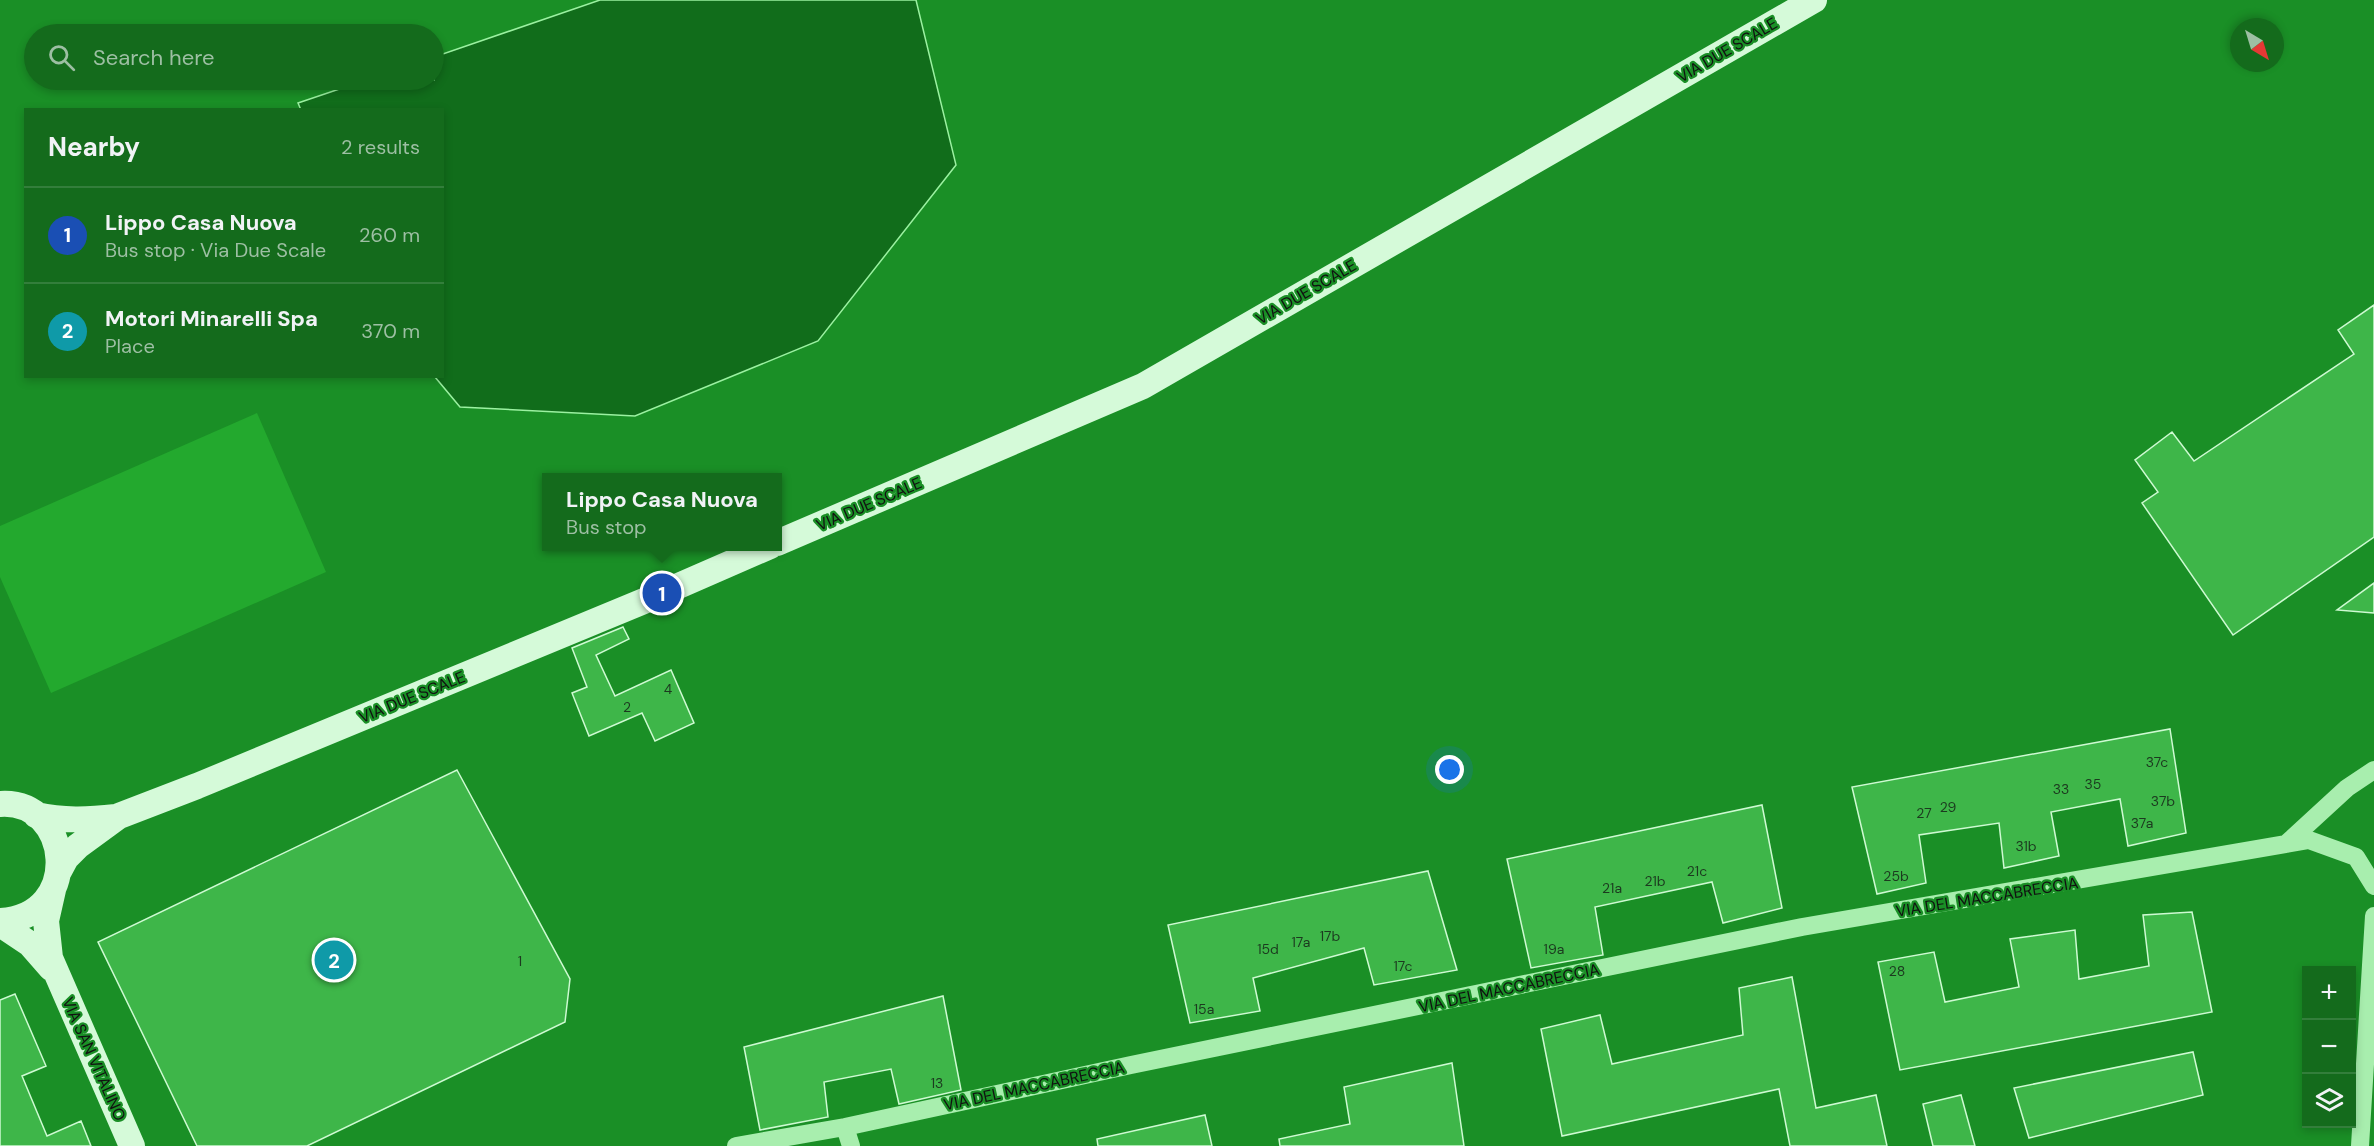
<!DOCTYPE html>
<meta charset="utf-8">
<style>
body{margin:0;font-family:"DM Sans",sans-serif;background:#1d7025;color:#f1f3f6}
.controls{position:absolute;right:18px;bottom:18px;display:grid;overflow:hidden;border-radius:0px;box-shadow:0 3px 9px #0003}
.controls button{width:54px;height:54px;display:grid;place-items:center;padding:0;border:0;border-bottom:2px solid #337e3b;background:#146b1c;color:#f1f3f6;font:30px sans-serif}
.compass{position:absolute;left:2230px;top:18px;width:54px;height:54px;border-radius:50%;background:#146b1c;box-shadow:0 3px 9px #0003;rotate:142deg}
.you{position:absolute;left:1450px;top:770px;width:21px;height:21px;margin:-15px;border:4px solid #fff;border-radius:50%;background:#1a73e8;box-shadow:0 0 0 9px #1a73e833}
.badge{display:grid;place-items:center;width:39px;height:39px;border-radius:50%;background:#8abfa5;color:#fff;font-size:20px;font-weight:700}
.pin{position:absolute;translate:-50% -50%;border:3px solid #fff;box-shadow:0 2px 6px #0006}
.popup{position:absolute;left:542px;top:473px;width:240px;height:78px;box-sizing:border-box;display:grid;place-content:center;border-radius:0px;background:#146b1c;filter:drop-shadow(0 2px 4px #0005);font-size:20px;white-space:nowrap;color:#9dbfa3}
.popup b{font-size:22px;color:#f1f3f6}
.popup::after{content:'';position:absolute;left:50%;top:100%;margin-left:-12px;border:12px solid transparent;border-top-color:#146b1c}
.list{margin:0;padding:0;list-style:none}
h2{display:flex;justify-content:space-between;align-items:center;height:78px;margin:0;padding:0 24px;font-size:26px}
h2 small{font-size:20px;font-weight:400;color:#9dbfa3}
.list li{display:grid;grid-template-columns:39px 1fr auto;gap:18px;align-items:center;box-sizing:border-box;height:96px;padding:0 24px;border-top:2px solid #337e3b}
.list b{display:block;font-size:22px;white-space:nowrap}
.list p{margin:0;font-size:20px;white-space:nowrap;color:#9dbfa3}
.list em{font-size:20px;font-style:normal;color:#9dbfa3}
.icon{flex:none;width:33px;height:33px;fill:none;stroke:currentColor;stroke-width:2;stroke-linecap:round;stroke-linejoin:round}
.map{position:relative;flex:none;width:2374px;height:1146px;overflow:hidden}
.search{position:absolute;background:#146b1c;box-shadow:0 3px 9px #0003;left:24px;top:24px;width:420px;height:66px;display:flex;align-items:center;gap:15px;box-sizing:border-box;padding:0 21px;border-radius:33px;color:#9dbfa3;font-size:22px}
.panel{position:absolute;background:#146b1c;box-shadow:0 3px 9px #0003;left:24px;top:108px;width:420px;height:270px;border-radius:0px}
.map>svg:first-child{display:block}
.green{fill:#23a92e}
.water{fill:#116d1b;stroke:#9bf1a1;stroke-width:1.5}
.building{fill:#3eb649;stroke:#cefad2;stroke-width:1.5}
.lines{fill:none;stroke-linecap:round;stroke-linejoin:round}
.street{stroke:#a8eeae;stroke-width:18}
.secondary{stroke:#d5fad9;stroke-width:26}
.labels{text-anchor:middle;dominant-baseline:central;stroke-width:4.5;stroke-linejoin:round;paint-order:stroke}
.number-label{font-size:14px;fill:#1c3a1f}
.street-label{font-size:16px;fill:#111;stroke:#1a8f26}
</style>
<div class="map">
<svg width="2374" height="1146" viewBox="0 0 2374 1146">
<rect width="100%" height="100%" fill="#1a8f26"/>
<path class="green" d="M257 413 326 572 51 693 0 577V526Z"/>
<path class="water" d="M600 0H916L956 165 818 341 635 416 460 407 435 377 442 376V110H301L298 103 366 80H434V57Z"/>
<path class="building" d="M2374 305V537L2233 635 2142 503 2158 492 2135 460 2172 432 2194 461 2354 354 2338 330Z
M2374 583V613L2337 610Z
M623 627 629 639 596 655 615 696 671 670 694 723 655 741 642 713 589 736 572 693 587 687 572 648Z
M2170 729 2186 833 2128 846 2120 799 2051 812 2059 856 2004 868 1999 823 1919 835 1926 883 1877 894 1852 787Z
M457 770 570 979 565 1022 307 1146H197L98 942Z
M1762 805 1782 908 1723 923 1712 882 1595 907 1603 955 1531 968 1507 859Z
M1428 871 1457 970 1374 985 1364 948 1253 978 1260 1011 1190 1023 1168 925Z
M2192 912 2212 1012 1900 1070 1878 962 1934 952 1945 1002 2019 987 2010 939 2075 930 2079 979 2149 966 2143 915Z
M1792 977 1816 1108 1876 1095 1887 1146H1790L1779 1089 1562 1136 1541 1029 1600 1015 1612 1064 1743 1035 1739 988Z
M15 994 46 1066 22 1076 47 1136 81 1121 91 1146H0V1000Z
M943 996 961 1090 899 1104 891 1069 824 1082 828 1117 760 1130 744 1047Z
M2193 1052 2203 1095 2029 1138 2014 1088Z
M1452 1063 1464 1146H1280L1279 1139 1350 1124 1344 1087Z
M1961 1095 1975 1146H1933L1923 1104Z
M1205 1115 1212 1146H1098L1097 1139Z"/>
<g class="lines">
<path class="street" d="M2286 844 2347 788 2374 770
M845 1127 851 1146
M736 1146 845 1127 1131 1065 1802 927 2309 840 2356 857 2374 886
M2360 1146 2374 916"/>
<path class="secondary" d="M777 543 1143 386 1814 0
M0 804C72 799 84 917 0 921
M36 815C63 821 88 820 116 817
M59 871 66 858 78 846 119 816 197 786 644 601 770 546
M53 890 46 921 50 958 132 1146
M0 924 30 944 51 968"/>
</g>
<g class="labels">
<g class="number-label">
<text x="668" y="689">4</text>
<text x="627" y="707">2</text>
<text x="2157" y="762">37c</text>
<text x="2093" y="784">35</text>
<text x="2061" y="789">33</text>
<text x="2163" y="801">37b</text>
<text x="1948" y="807">29</text>
<text x="1924" y="813">27</text>
<text x="2142" y="823">37a</text>
<text x="2026" y="846">31b</text>
<text x="1697" y="871">21c</text>
<text x="1896" y="876">25b</text>
<text x="1655" y="881">21b</text>
<text x="1612" y="888">21a</text>
<text x="1330" y="936">17b</text>
<text x="1301" y="942">17a</text>
<text x="1268" y="949">15d</text>
<text x="1554" y="949">19a</text>
<text x="520" y="961">1</text>
<text x="1403" y="966">17c</text>
<text x="1897" y="971">28</text>
<text x="1204" y="1009">15a</text>
<text x="937" y="1083">13</text>
</g>
<g class="street-label">
<text transform="translate(1727 50) rotate(-30)">VIA DUE SCALE</text>
<text transform="translate(1306 292) rotate(-30)">VIA DUE SCALE</text>
<text transform="translate(869 504) rotate(-23)">VIA DUE SCALE</text>
<text transform="translate(412 697) rotate(-22)">VIA DUE SCALE</text>
<text transform="translate(1987 897) rotate(-9)">VIA DEL MACCABRECCIA</text>
<text transform="translate(1509 988) rotate(-12)">VIA DEL MACCABRECCIA</text>
<text transform="translate(94 1059) rotate(66)">VIA SAN VITALINO</text>
<text transform="translate(1034 1086) rotate(-12)">VIA DEL MACCABRECCIA</text>
</g>
</g>
</svg>
<div class="controls">
<button>+</button>
<button>−</button>
<button><svg class="icon" aria-label="layers" viewBox="0 0 24 24"><path d="M12 4l9 5-9 5-9-5zM3 14l9 5 9-5"/></svg></button>
</div>
<svg class="compass" viewBox="-18 -18 36 36"><path d="M0-13l5 13h-10z" fill="#e53935"/><path d="M0 13l5-13h-10z" fill="#9dbfa3"/></svg>
<div class="you"></div>
<div class="pin badge" style="left:662px;top:593px;background:#1a4fb4">1</div>
<div class="popup"><b>Lippo Casa Nuova</b>Bus stop</div>
<div class="pin badge" style="left:334px;top:960px;background:#0f9aa8">2</div>
<div class="search"><svg class="icon" aria-label="search" viewBox="0 0 24 24"><circle cx="10" cy="10" r="6"/><path d="M15 15l6 6"/></svg>Search here</div>
<section class="panel">
<h2>Nearby<small>2 results</small></h2>
<ul class="list">
<li><span class="badge" style="background:#1a4fb4">1</span><div><b>Lippo Casa Nuova</b><p>Bus stop · Via Due Scale</p></div><em>260 m</em></li>
<li><span class="badge" style="background:#0f9aa8">2</span><div><b>Motori Minarelli Spa</b><p>Place</p></div><em>370 m</em></li>
</ul>
</section>
</div>
